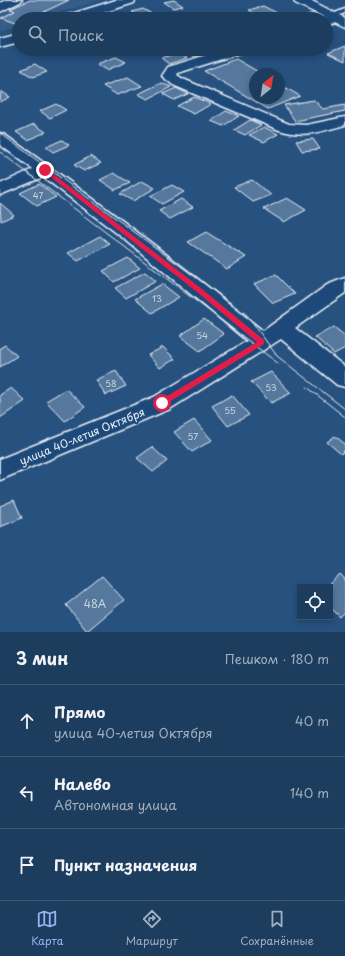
<!DOCTYPE html>
<html lang="ru">
<meta charset="utf-8">
<style>
body{margin:0;font-family:"Playpen Sans",sans-serif;background:#254465;color:#f1f3f6}
.controls{position:absolute;right:12px;bottom:12px;display:grid;overflow:hidden;border-radius:0px;box-shadow:0 2px 6px #0003}
.controls button{width:36px;height:36px;display:grid;place-items:center;padding:0;border:0;border-bottom:1px solid #3b5674;background:#1d3d5f;color:#f1f3f6;font:20px sans-serif}
.compass{position:absolute;left:249px;top:68px;width:36px;height:36px;border-radius:50%;background:#1d3d5f;box-shadow:0 2px 6px #0003;rotate:30deg}
.stop{position:absolute;width:12px;height:12px;margin:-9px;border:3px solid #e11d48;border-radius:50%;background:#fff}
.stop.end{background:#e11d48;border-color:#fff;box-shadow:0 1px 4px #0008}
.list{margin:0;padding:0;list-style:none}
h2{display:flex;justify-content:space-between;align-items:center;height:52px;margin:0;padding:0 16px;font-size:17px}
h2 small{font-size:13px;font-weight:400;color:#a0aebd}
.list li{display:grid;grid-template-columns:26px 1fr auto;gap:12px;align-items:center;box-sizing:border-box;height:72px;padding:0 16px;border-top:1px solid #3b5674}
.list b{display:block;font-size:15px;white-space:nowrap}
.list p{margin:0;font-size:13px;white-space:nowrap;color:#a0aebd}
.list em{font-size:13px;font-style:normal;color:#a0aebd}
.icon{flex:none;width:22px;height:22px;fill:none;stroke:currentColor;stroke-width:2;stroke-linecap:round;stroke-linejoin:round}
.map{position:relative;flex:none;width:345px;height:632px;overflow:hidden}
.search{position:absolute;background:#1d3d5f;box-shadow:0 2px 6px #0003;left:12px;right:12px;top:12px;height:44px;display:flex;align-items:center;gap:10px;box-sizing:border-box;padding:0 14px;border-radius:22px;color:#a0aebd;font-size:15px}
.sheet{height:268px;background:#1d3d5f}
nav{display:flex;justify-content:space-around;align-items:center;box-sizing:border-box;height:56px;border-top:1px solid #3b5674;background:#1d3d5f;font-size:11px;color:#a0aebd}
nav a{display:grid;justify-items:center;gap:2px}
nav .on{color:#95b2f1}
.map>svg:first-child{display:block}
.built{fill:#355d88}
.building{fill:#57789d;stroke:#e8f1f8}
.lines{fill:none;stroke-linecap:round;stroke-linejoin:round}
.lane-casing{stroke:#e8f1f8;stroke-width:3}
.street-casing{stroke:#e8f1f8;stroke-width:3}
.secondary-casing{stroke:#e8f1f8;stroke-width:3}
.primary-casing{stroke:#e8f1f8;stroke-width:3}
.lane{fill:#1f4a7a;fill-rule:evenodd}
.street{fill:#1f4a7a;fill-rule:evenodd}
.secondary{fill:#1f4a7a;fill-rule:evenodd}
.primary{fill:#1f4a7a;fill-rule:evenodd}
.tram{stroke:#e8f1f8;stroke-width:1}
.route{fill:#e11d48}
.labels{text-anchor:middle;dominant-baseline:central;stroke-width:4;stroke-linejoin:round;paint-order:stroke}
.number-label{font-size:9px;fill:#c4d3e1}
.street-label{font-size:11px;fill:#e8f1f8;stroke:#1f4a7a}
.near-number-label{font-size:11px;fill:#c4d3e1}
</style>
<div class="map">
<svg width="345" height="632" viewBox="0 0 345 632">
<rect width="100%" height="100%" fill="#27517f"/>
<filter id="ink" filterUnits="userSpaceOnUse"><feTurbulence type="fractalNoise" baseFrequency=".025" numOctaves="2"/><feDisplacementMap in="SourceGraphic" scale="8" xChannelSelector="R" yChannelSelector="G"/><feConvolveMatrix kernelMatrix="1 2 1 2 8 2 1 2 1" color-interpolation-filters="sRGB"/></filter>
<g filter="url(#ink)">
<path class="built" d="M28 0H101L39 19H19V25L0 31V13Z"/>
<path class="building" d="M30 0H69L29 19H19L18 24 1 18 15 11 10 9Z
M174 0 183 6 173 8 164 2Z
M263 6 279 14 264 19 249 10Z
M143 9 152 14 142 18 132 12Z
M313 13 321 17 315 19H304L300 17Z
M178 14 187 19H164Z
M345 46V61L328 53Z
M181 49H199L206 53 195 57Z
M179 53 187 58 169 64 161 58Z
M116 57 126 62 107 70 97 64Z
M236 59 262 74H255V98H279V84L300 96 268 109 204 71Z
M35 64 47 72 33 77 21 70Z
M128 77 142 86 117 95 103 86Z
M161 83 171 87 148 99 138 94Z
M176 88 188 94 174 100 163 94Z
M1 91 10 97 0 102Z
M194 97 211 104 194 114 177 106Z
M314 100 323 109 345 105V111L295 121 284 105Z
M56 104 66 110 50 118 40 111Z
M226 111 239 116 223 126 211 121Z
M250 120 261 125 245 135 234 130Z
M34 124 46 132 28 140 16 132Z
M264 127 278 134 264 142 249 135Z
M313 139 320 149 302 151 296 141Z
M62 140 69 145 53 152 46 147Z
M91 156 101 163 84 171 74 165Z
M114 173 130 183 115 190 100 180Z
M252 180 271 195 253 202 234 187Z
M142 181 155 188 133 201 120 194Z
M39 184 56 197 37 206 20 193Z
M172 185 184 192 162 204 150 196Z
M287 198 306 210 284 222 264 209Z
M181 199 193 207 170 219 159 211Z
M0 203 14 215 1 221Z
M206 232 246 257 227 269 188 242Z
M100 236 110 244 78 261 68 253Z
M128 258 140 268 114 282 103 271Z
M145 272 156 281 126 298 115 288Z
M276 275 295 294 273 303 254 284Z
M162 284 179 297 152 313 135 299Z
M204 319 224 334 200 351 180 336Z
M334 327 345 336V348L334 354 315 337Z
M5 345 17 356 0 367V348Z
M163 347 175 359 160 368 148 355Z
M116 371 126 386 106 395 96 380Z
M271 372 291 393 271 403 251 382Z
M11 388 25 401 0 418V395Z
M66 389 85 407 65 421 46 401Z
M232 395 249 415 228 426 212 406Z
M194 420 212 440 192 452 174 432Z
M335 436 345 444V450L341 454 327 442Z
M152 447 167 461 153 472 137 458Z
M14 500 22 518 0 527V506Z
M340 574 345 579V612L340 617 330 607V587H326Z
M102 576 124 600 87 631 66 605Z"/>
<g class="lines">
<defs>
<path id="lane" d="M345 9V13L331 18 328 16Z"/>
<path id="street" d="M7 0H22L20 2 0 12V3Z
M335 14 339 15 341 18 339 21 326 25V19H321Z
M226 49H245L244 52 178 73 177 75 183 79 289 124 306 125 345 117V125C319 132 306 138 279 130L173 85 162 76 168 67Z
M0 133 5 135C93 197 179 263 263 331L327 285 345 278V293L295 328 345 367V387L337 385 281 339 170 409 0 480V459L154 397 247 341 127 241 43 177 0 195V184L33 169 0 145Z"/>
<path id="secondary" d="M294 0H310L345 18V27L295 3Z"/>
<path id="primary" d="M116 0H135L134 3 83 19H63L65 16Z
M19 33V42L0 47V38Z"/>
</defs>
<use href="#lane" class="lane-casing"/>
<use href="#street" class="street-casing"/>
<use href="#secondary" class="secondary-casing"/>
<use href="#primary" class="primary-casing"/>
<use href="#lane" class="lane"/>
<use href="#street" class="street"/>
<use href="#secondary" class="secondary"/>
<use href="#primary" class="primary"/>
<path class="tram" d="M0 133 247 315 277 356 345 409
M0 152 279 364
M307 387 345 417"/>
</g>
</g>
<path class="route" d="M43 169H47L202 289 264 340V344L164 405H159V401L257 342 197 292 43 171Z"/>
<g class="labels">
<g class="number-label">
<text x="38" y="195">47</text>
<text x="157" y="298">13</text>
<text x="202" y="335">54</text>
<text x="111" y="383">58</text>
<text x="271" y="387">53</text>
<text x="230" y="410">55</text>
<text x="193" y="436">57</text>
</g>
<g class="street-label">
<text transform="translate(82 436) rotate(-22)">улица 40-летия Октября</text>
</g>
<g class="near-number-label">
<text x="95" y="603">48А</text>
</g>
</g>
</svg>
<div class="controls">
<button><svg class="icon" aria-label="locate" viewBox="0 0 24 24"><circle cx="12" cy="12" r="6"/><path d="M12 2v4M12 18v4M2 12h4M18 12h4"/></svg></button>
</div>
<svg class="compass" viewBox="-18 -18 36 36"><path d="M0-13l5 13h-10z" fill="#e53935"/><path d="M0 13l5-13h-10z" fill="#a0aebd"/></svg>
<div class="stop" style="left:162px;top:403px"></div>
<div class="stop end" style="left:45px;top:170px"></div>
<div class="search"><svg class="icon" aria-label="search" viewBox="0 0 24 24"><circle cx="10" cy="10" r="6"/><path d="M15 15l6 6"/></svg>Поиск</div>
</div>
<section class="sheet">
<h2>3 мин<small>Пешком · 180 m</small></h2>
<ul class="list">
<li><svg class="icon" aria-label="ahead" viewBox="0 0 24 24"><path d="M12 20V5M6 11l6-6 6 6"/></svg><div><b>Прямо</b><p>улица 40-летия Октября</p></div><em>40 m</em></li>
<li><svg class="icon" aria-label="left" viewBox="0 0 24 24"><path d="M17 20v-9H6M10 6l-5 5 5 5"/></svg><div><b>Налево</b><p>Автономная улица</p></div><em>140 m</em></li>
<li><svg class="icon" aria-label="arrive" viewBox="0 0 24 24"><path d="M6 21V4h12l-3 4 3 4H6"/></svg><div><b>Пункт назначения</b></div></li>
</ul>
</section>
<nav>
<a class="on"><svg class="icon" aria-label="map" viewBox="0 0 24 24"><path d="M3 6l6-2 6 2 6-2v14l-6 2-6-2-6 2zM9 4v14M15 6v14"/></svg>Карта</a>
<a><svg class="icon" aria-label="directions" viewBox="0 0 24 24"><path d="M12 3l9 9-9 9-9-9zM9 14v-3h6M13 9l2 2-2 2"/></svg>Маршрут</a>
<a><svg class="icon" aria-label="saved" viewBox="0 0 24 24"><path d="M7 4h10v16l-5-4-5 4z"/></svg>Сохранённые</a>
</nav>
